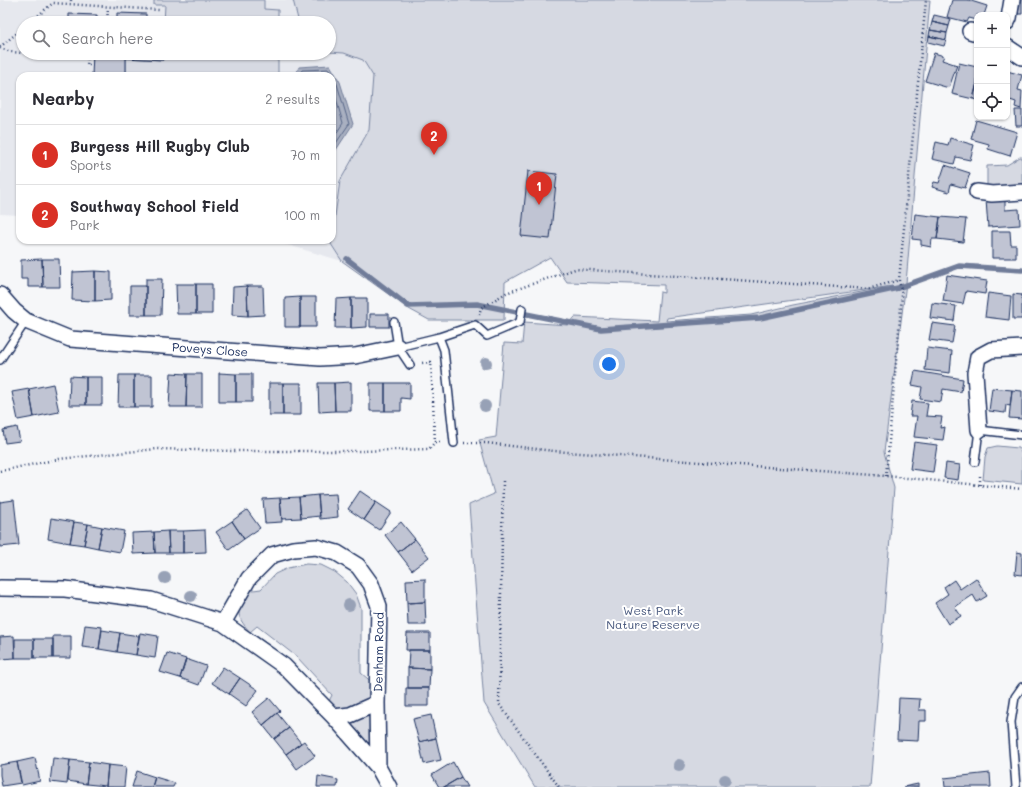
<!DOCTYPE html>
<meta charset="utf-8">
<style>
body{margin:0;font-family:Mali,sans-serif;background:#f2f2f3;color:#2b2b33}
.controls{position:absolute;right:12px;top:12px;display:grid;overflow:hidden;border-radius:8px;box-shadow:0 1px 3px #0004}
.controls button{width:36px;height:36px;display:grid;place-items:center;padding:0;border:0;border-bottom:1px solid #e1e1e2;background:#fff;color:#2b2b33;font:20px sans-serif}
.you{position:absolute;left:609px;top:364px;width:14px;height:14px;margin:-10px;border:3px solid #fff;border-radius:50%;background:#1a73e8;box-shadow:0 0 0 6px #1a73e833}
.badge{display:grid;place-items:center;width:26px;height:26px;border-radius:50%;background:#d93025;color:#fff;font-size:13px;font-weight:700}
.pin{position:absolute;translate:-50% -33px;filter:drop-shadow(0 1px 2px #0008)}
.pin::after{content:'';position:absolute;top:21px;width:14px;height:12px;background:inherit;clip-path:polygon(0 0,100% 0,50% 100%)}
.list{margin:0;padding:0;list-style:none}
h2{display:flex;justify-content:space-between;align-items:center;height:52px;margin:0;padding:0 16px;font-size:17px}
h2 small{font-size:13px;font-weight:400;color:#7c7c81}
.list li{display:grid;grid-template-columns:26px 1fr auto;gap:12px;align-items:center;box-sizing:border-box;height:60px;padding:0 16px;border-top:1px solid #e1e1e2}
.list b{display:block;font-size:15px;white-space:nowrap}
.list p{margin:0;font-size:13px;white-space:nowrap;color:#7c7c81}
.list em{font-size:13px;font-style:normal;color:#7c7c81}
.icon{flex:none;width:22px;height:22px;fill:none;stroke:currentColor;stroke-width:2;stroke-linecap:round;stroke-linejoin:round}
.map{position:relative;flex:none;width:1022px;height:787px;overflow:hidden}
.search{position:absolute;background:#fff;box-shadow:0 1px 3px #0004;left:16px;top:16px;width:320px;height:44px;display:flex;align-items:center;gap:10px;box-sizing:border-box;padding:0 14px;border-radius:22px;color:#7c7c81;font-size:15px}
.panel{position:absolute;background:#fff;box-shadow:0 1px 3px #0004;left:16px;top:72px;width:320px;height:172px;border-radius:12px}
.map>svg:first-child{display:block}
.built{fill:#e6e8ee;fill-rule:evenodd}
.green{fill:#d6d9e2;stroke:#7884a0;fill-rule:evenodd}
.water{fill:#a9b0c1;stroke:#707c99}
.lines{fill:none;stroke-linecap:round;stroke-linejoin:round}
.shore{stroke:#546386;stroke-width:1}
.stream{stroke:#707c99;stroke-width:5.5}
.building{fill:#c0c4d3;stroke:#1b2f5e}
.service-casing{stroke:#1b2f5e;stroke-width:10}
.minor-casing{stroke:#1b2f5e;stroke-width:18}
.path{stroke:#1b2f5e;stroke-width:2.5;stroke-dasharray:1 3;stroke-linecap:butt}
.service{stroke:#fff;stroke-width:7}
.minor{stroke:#fff;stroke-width:15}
.tree{fill:#97a1b6}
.labels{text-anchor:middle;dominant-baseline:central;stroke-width:4;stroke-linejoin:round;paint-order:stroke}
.street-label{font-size:12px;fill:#1b2f5e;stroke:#fff}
.park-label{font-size:12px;fill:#4a5a7f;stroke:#fff}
</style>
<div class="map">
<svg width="1022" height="787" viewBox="0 0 1022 787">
<rect width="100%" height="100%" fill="#f6f7f9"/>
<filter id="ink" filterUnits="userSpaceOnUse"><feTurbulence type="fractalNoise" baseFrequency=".025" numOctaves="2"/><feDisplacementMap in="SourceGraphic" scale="8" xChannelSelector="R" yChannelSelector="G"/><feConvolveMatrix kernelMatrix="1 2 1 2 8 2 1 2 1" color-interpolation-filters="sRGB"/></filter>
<g filter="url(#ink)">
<path class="built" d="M0 0H522L505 282 504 320H429L409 309 342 261 271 240H332V76H20V215L0 214ZM23 23H329V53H23Z"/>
<path class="green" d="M154 0H264V9L278 10V23H164L165 5H154Z
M293 0H930L906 283 884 452 894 488 870 787H535L484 703 469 505 494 494 479 440 496 437 504 343 522 344 524 322 568 325 575 317 657 321 660 292 664 293V285L567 282 550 257 505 282 504 320H429L409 309 342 261 331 244 340 181 369 130 373 76 363 60 344 53 329 52V23H299ZM893 286 793 305 751 315 666 321 667 318Z
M163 53H278V76H126V58L163 60Z
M1020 157H1022V186L987 189V166L1007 165Z
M997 446 1018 448 1022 454V484L983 480 985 457 988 448Z
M306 564 321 565 335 572 347 582 356 594 361 608V673L374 684 371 698 351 710 339 709 329 701 332 695 297 657 257 626 250 632C234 614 238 612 246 591L261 589 275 574 288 568Z
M372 712 371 749 349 721Z"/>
<path class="water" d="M330 65 340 82 353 124 332 156V76H295L299 67Z"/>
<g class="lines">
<path class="shore" d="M299 76 302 70 328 69 337 84 349 124 332 149
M332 85 343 123 332 140"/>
<path class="stream" d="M347 259 408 306 477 304 601 329 760 318 898 288 959 266 1022 270"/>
</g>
<path class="building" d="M952 0H968L987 6 984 15H977V20L969 18 967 22 947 17Z
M1020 0H1022V14H1018Z
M117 13 146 14V23H117Z
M69 14 97 15V23H69Z
M934 15 951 19 949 26 932 22Z
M932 22 949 26 947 33 930 30Z
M930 30 947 33 946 40 929 36Z
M929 36 946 40 944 46 928 42Z
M93 53H163V60L126 58V76H92Z
M934 53 944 56 942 60 957 65 949 88 925 81Z
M959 63 977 67V83L973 99 952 94Z
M1007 71 1022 75 1018 90 1022 91 1021 109 1015 107 1016 102 1007 99Z
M977 83V100L973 99Z
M1015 110H1022V126H1016Z
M976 120 1017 132 1010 156 988 149 989 144 971 139Z
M950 138 974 145 970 160 956 157 954 164 932 159 936 142 948 145Z
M945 165 970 173 965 188 951 184 949 192 932 187 934 182 939 183Z
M528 171 557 174 550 239 521 236Z
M1005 199V210L1019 209 1020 225 988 227 986 200Z
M915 214 940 217 937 239H932L931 247 921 245V240L912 239Z
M940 217 966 219 963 242 937 239Z
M992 231H1010L1011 245H1016V258H992Z
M42 259 43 287H28V279H21V260Z
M42 259H59L60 287H43Z
M95 271V301L72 300 73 272Z
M95 271 111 272V300L95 301Z
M947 275 987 281 985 294 966 291 963 304 943 301Z
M146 279H162L161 315H146Z
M176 284H196V314H177Z
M196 284H212V314H196Z
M130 286H146V315H130Z
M247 286 248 316 232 315 233 287Z
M247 286H263L264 315 248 316Z
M988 293 1011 296 1009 320 985 317Z
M1013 294 1022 295V319H1013Z
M300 297V327H285V298Z
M300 297H316V327H300Z
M351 298H367V327L351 328Z
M351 298V328H335L336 299Z
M932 303 956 306 954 321 930 318Z
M370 314H389V327H370Z
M932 323 955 326 952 343 929 340Z
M927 348 952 351 950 373 925 370Z
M915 371 963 379 961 392 943 389 941 402 920 399 922 387 912 385Z
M171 373 187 374 186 407H169Z
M219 373 236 374V402H219Z
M187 374H202V407H186Z
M236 374H252V402H236Z
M119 375H134V407H118Z
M134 375H152V407H134Z
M70 376 86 377V405H69Z
M86 377H102V405H86Z
M351 382V411H335L334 383Z
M269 383H283V415H269Z
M283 383H301V415H283Z
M318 383H334L335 411 319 412Z
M370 383H385V411H370Z
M385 383H410V399L401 398V411H385Z
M53 384 59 412 34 417 29 389Z
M992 388 1012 390 1010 406 1006 405 1005 413 989 411Z
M29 389 34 417 18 420 12 392Z
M1012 390 1022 391V419L1009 418Z
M912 401 928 403 926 416 942 417 940 428 945 427 943 440 914 437 917 416H910Z
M17 427 20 441 5 443 3 430Z
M914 442 937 445 933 472 910 469Z
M946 463 960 465 958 480 944 478Z
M360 491 376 502 364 520 348 509Z
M336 494 338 517 320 519 318 495Z
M318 495 320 516 301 518 299 497Z
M299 497 301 518 282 519 280 498Z
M280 498 282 522 265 523 263 499Z
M14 500 19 545 0 547V502Z
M376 502 391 512 379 530 364 520Z
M247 510 260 528 244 539 232 521Z
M51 518 74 522 70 543 48 539Z
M232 521 244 539 229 550 216 532Z
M74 522 88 524 84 545 70 543Z
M401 522 415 539 398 552 385 535Z
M88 524 102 527 98 548 84 545Z
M102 527 124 531 120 552 98 548Z
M205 530 206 552 183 553V531Z
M168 531 169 553H155L154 532Z
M168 531H183V553H169Z
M154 532 155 553 133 554 132 533Z
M415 539 429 557 412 570 398 552Z
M1017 552 1022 553V575L1015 574Z
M976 578 987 596 977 602 973 595 955 607 961 616 948 624 935 603 948 594 944 587 954 580 960 589Z
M425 579V602L407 603 406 580Z
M425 602 426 625H408L407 603Z
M85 625 102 627 99 649 82 647Z
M102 630 120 633 117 652 99 649Z
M120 633 139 636 136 655 117 652Z
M140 633 158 636 155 658 136 655Z
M407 633H430V650H406Z
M14 636 15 658 0 659V637Z
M53 636H71V658H53Z
M15 639H34V658H15Z
M34 639H53V658H34Z
M409 650H430V669L408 668Z
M167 653 186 659 180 678 160 672Z
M186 659 206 666 199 685 180 678Z
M223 667 240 678 229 694 212 683Z
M408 668 430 669 429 688H408Z
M240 678 258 690 246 706 229 694Z
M406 688H429V706H406Z
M269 698 280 711 263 725 252 712Z
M899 698 920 699 919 710H926V721H919L918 741 897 740Z
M277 713 289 728 274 739 263 725Z
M431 715 436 738 419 742 413 719Z
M289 728 301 743 286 754 274 739Z
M436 738 441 760 424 764 419 742Z
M304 741 315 756 297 769 286 754Z
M35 758 40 781 22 785 17 762Z
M53 758 70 760 67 784 50 782Z
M70 760 89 762 86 784 68 781Z
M17 762 21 783 2 786 0 775V765Z
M89 762 108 765 106 786 86 784Z
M453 762 461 777 444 787H439L432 775Z
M108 765 126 767 124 787H106Z
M137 771 155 777 152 787H132Z
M990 773 991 787H945L944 778Z
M318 776 338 780 337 787H317Z
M155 777 175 783 173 787H152Z
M461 777 467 787H444Z
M918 784V787H903Z"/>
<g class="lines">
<defs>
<path id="service" d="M394 322 398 347 410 365
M439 337 444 350 454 443
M398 347 439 337 475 325 487 336 520 322 522 309
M0 360 26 321
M975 462 979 430 1022 435
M1016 787 1011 722 1015 697 1022 687"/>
<path id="minor" d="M1007 22 1009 18 1012 0
M970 31 977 33
M1007 47 1022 57
M977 192 992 194 1022 192
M0 295 14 311 26 321 70 339 320 358 355 356 398 347
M979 430 975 373 978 357 991 350 1022 348
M0 588 65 589 151 600 223 623 284 666 334 717 378 767 389 787
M223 623 249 578 272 555 293 549 316 547 337 553 358 566 371 584 379 606 377 703 350 715 334 717
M377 703 378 767"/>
</defs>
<use href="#service" class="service-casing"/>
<use href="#minor" class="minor-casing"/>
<path class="path" d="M71 0V4
M29 23 53 3 159 10
M107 23 108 7
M0 47 23 28
M0 48 11 52 23 53
M31 53 88 56 87 65H93
M479 315 481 308 506 293 575 269 868 289 899 280
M435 442H442
M464 443H486L554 451 886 476 1022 489
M0 471 59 459 157 449 235 451H360L429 449 435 442 431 362 421 363
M886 476 902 295 899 280 926 0
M503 481 499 704 559 787
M980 485V473"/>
<use href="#service" class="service"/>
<use href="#minor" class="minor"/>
</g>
<g class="tree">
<circle cx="486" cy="363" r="6"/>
<circle cx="485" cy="406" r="6"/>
<circle cx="165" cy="578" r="6"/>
<circle cx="191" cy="596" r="6"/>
<circle cx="349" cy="605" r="6"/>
<circle cx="679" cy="765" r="6"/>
<circle cx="725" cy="780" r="6"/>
</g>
</g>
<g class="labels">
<g class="street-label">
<text transform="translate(210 349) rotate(4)">Poveys Close</text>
<text transform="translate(378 652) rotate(-89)">Denham Road</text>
</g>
<g class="park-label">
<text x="653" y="610">West Park<tspan x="653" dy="14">Nature Reserve</tspan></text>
</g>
</g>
</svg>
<div class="controls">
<button>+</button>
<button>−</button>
<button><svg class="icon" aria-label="locate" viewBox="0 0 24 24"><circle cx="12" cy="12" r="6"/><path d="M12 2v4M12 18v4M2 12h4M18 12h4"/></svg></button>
</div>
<div class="you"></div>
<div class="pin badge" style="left:539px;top:205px">1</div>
<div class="pin badge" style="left:434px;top:155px">2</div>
<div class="search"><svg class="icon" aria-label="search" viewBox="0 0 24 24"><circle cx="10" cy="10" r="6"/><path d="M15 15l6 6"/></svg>Search here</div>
<section class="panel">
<h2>Nearby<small>2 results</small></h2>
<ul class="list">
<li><span class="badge">1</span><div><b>Burgess Hill Rugby Club</b><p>Sports</p></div><em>70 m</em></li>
<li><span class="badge">2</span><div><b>Southway School Field</b><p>Park</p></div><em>100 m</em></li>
</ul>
</section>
</div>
